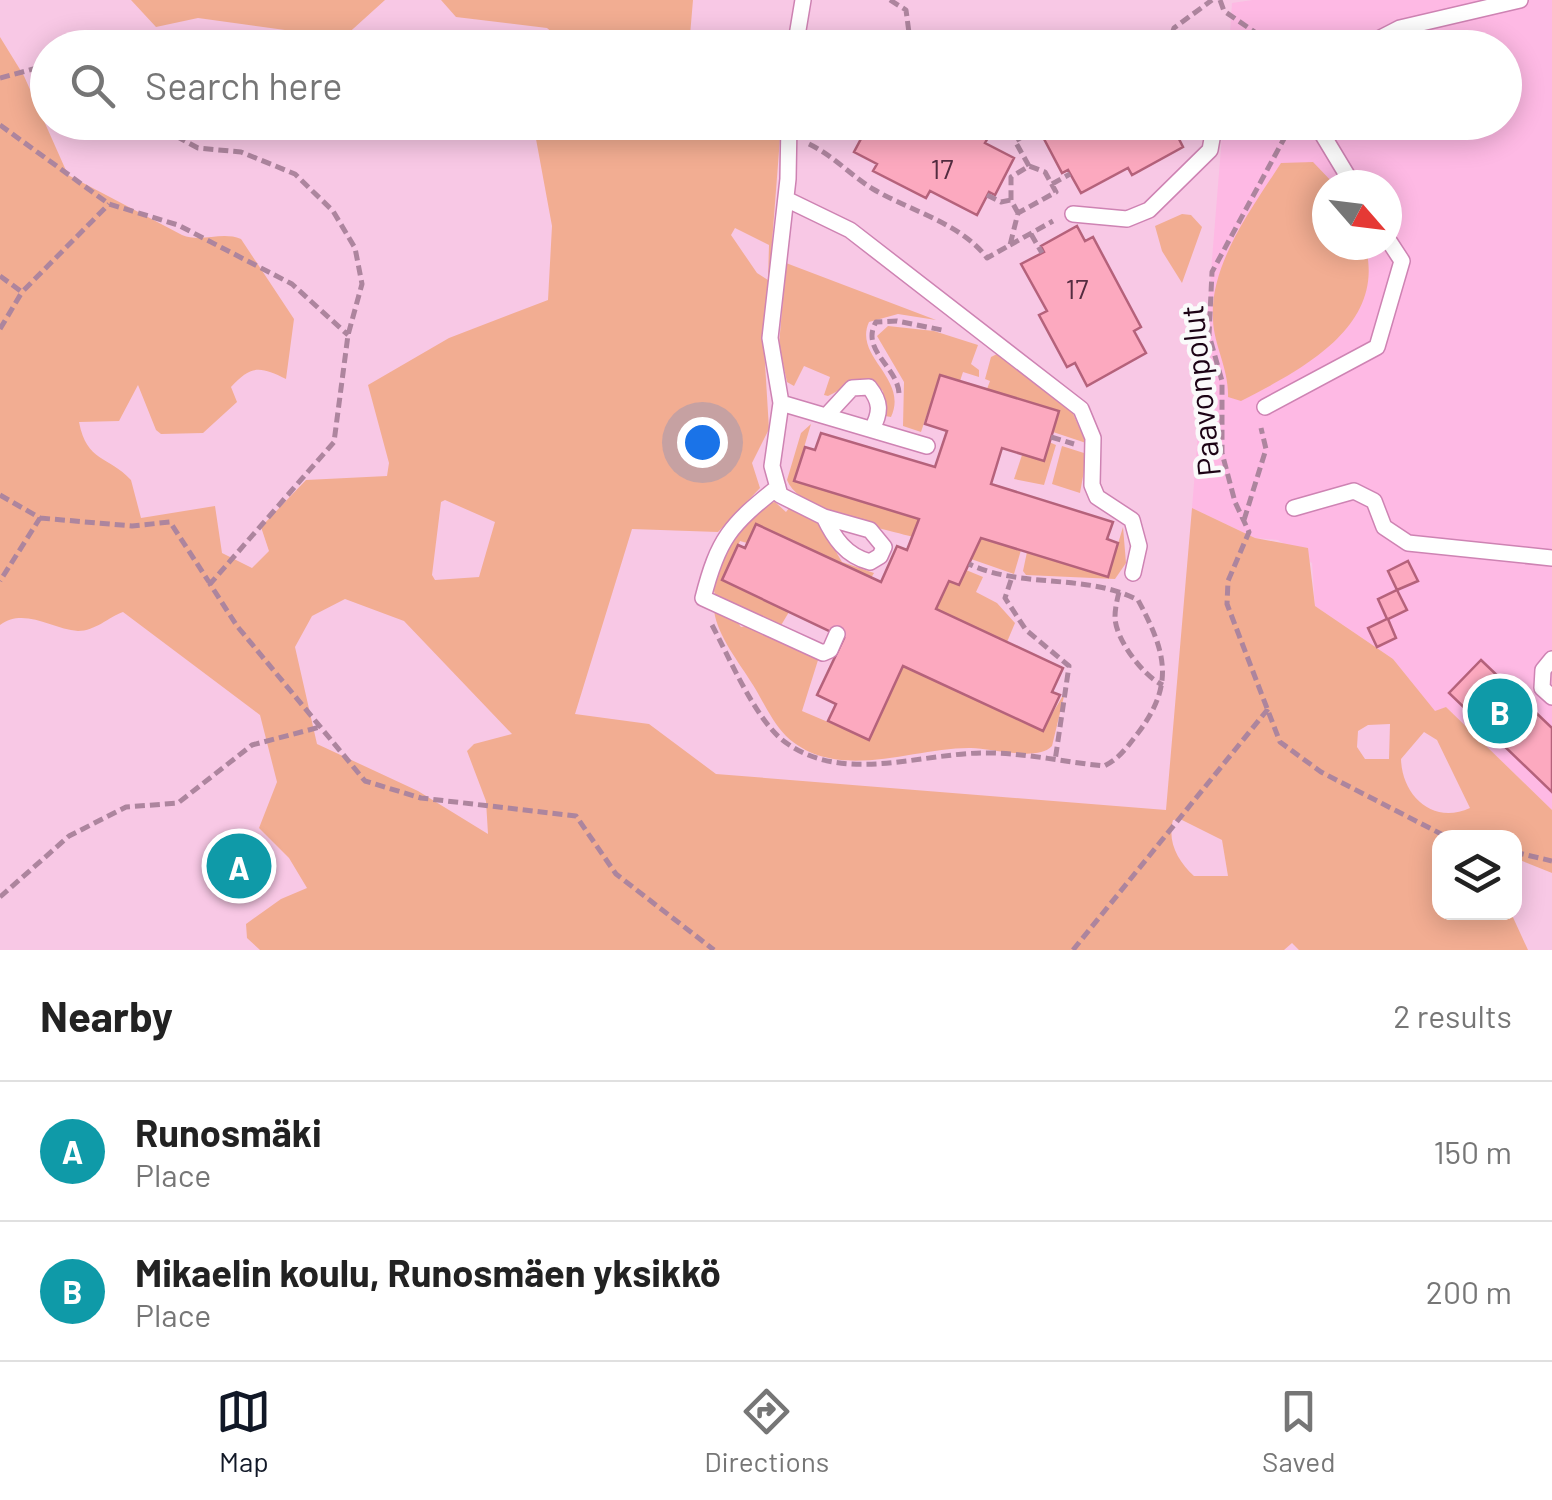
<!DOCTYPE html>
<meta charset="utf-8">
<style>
body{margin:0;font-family:Barlow,sans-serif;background:#f2f2f2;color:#222}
.controls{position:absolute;right:30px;bottom:30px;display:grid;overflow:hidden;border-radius:20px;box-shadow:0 5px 25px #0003}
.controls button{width:90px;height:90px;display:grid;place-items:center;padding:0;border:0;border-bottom:2px solid #e0e0e0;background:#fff;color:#222;font:50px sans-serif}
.compass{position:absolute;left:1312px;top:170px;width:90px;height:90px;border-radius:50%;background:#fff;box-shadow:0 5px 25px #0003;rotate:118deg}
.you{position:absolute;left:702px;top:442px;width:35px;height:35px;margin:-25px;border:8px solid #fff;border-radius:50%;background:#1a73e8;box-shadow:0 0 0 15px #1a73e833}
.badge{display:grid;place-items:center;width:65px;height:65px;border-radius:50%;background:#111827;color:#fff;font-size:32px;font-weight:700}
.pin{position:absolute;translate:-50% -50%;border:5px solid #fff;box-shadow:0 2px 10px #0006}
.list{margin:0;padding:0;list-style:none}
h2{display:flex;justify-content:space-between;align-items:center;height:130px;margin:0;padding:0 40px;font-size:42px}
h2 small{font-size:32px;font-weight:400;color:#767676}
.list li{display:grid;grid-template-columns:65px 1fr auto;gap:30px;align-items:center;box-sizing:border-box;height:140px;padding:0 40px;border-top:2px solid #e0e0e0}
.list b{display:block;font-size:38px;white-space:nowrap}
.list p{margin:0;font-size:32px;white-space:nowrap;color:#767676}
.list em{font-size:32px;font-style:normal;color:#767676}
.icon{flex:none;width:55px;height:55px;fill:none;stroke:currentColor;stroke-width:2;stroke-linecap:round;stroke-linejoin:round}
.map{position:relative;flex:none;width:1552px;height:950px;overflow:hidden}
.search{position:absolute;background:#fff;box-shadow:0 5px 25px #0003;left:30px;right:30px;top:30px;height:110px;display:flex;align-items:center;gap:25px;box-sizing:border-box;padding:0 35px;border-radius:55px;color:#767676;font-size:38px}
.sheet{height:410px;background:#fff}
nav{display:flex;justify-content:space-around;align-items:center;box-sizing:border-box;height:140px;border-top:2px solid #e0e0e0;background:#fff;font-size:28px;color:#767676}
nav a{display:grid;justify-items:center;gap:5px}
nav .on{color:#111827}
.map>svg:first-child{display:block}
.built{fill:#feb9e4;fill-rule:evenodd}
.green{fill:#f2ad92;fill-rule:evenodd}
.building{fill:#fca9bf;stroke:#b5627b;stroke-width:2.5}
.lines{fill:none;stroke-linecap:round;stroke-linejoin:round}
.service-casing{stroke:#ce83b3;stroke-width:18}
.path{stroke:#ad859e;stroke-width:5;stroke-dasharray:10 5;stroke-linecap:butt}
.service{stroke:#fff;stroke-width:15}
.labels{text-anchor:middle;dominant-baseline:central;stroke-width:9;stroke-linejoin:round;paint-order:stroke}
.number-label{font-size:28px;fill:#542c40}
.street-label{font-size:32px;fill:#1c0315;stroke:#fafafa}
</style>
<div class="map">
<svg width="1552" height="950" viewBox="0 0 1552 950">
<rect width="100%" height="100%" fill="#f8c8e5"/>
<path class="built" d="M1253 0H1552V810L1446 707 1435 712 1393 659 1315 606 1312 563 1278 540 1255 538 1192 508 1223 123 1504 122V48L1229 47 1232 3ZM1327 185H1387V245H1327Z"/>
<path class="green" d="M131 0H385L343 38 198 18 156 27Z
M441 0H693L689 47H569L547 28 456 17Z
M0 37 24 76 68 175 182 235C202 243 221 231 241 239L294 319 286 379C260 366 251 365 231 387L237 402 203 433 161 434 156 430 138 385 119 421 79 422C87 463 108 455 131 480L141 518 215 506 222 553 252 568 269 551 261 527 306 480 387 476 389 463 368 385 449 338 548 300 552 226 536 139 539 133 577 122 781 125 764 347 769 429 752 463 760 488 718 532 632 529 575 714 649 724 716 774 1166 810 1192 508 1255 538 1308 548 1315 606 1393 659 1435 711 1446 707 1552 810V873L1515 858 1514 838H1440V912L1511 913 1528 950H1299L1292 943 1284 950H260L247 938 246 924 281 899 307 888 289 858 259 828 277 782 260 715 123 612C109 617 95 631 78 631 52 629 24 607 0 625ZM735 228 769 245 768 280 757 273 731 235ZM445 500 495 522 479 577 435 580 432 575 441 502ZM345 599 404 621 512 734 474 744 467 751 486 801 488 834 418 791 317 744 295 647 312 616ZM1390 724 1389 759H1365L1357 747 1358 731 1368 725ZM1424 732 1437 740 1470 808C1433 825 1402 796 1401 759ZM1180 819 1222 840 1228 876H1194C1178 861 1167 842 1173 820Z
M1313 162 1335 185H1327V245H1365C1388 327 1299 371 1241 401L1228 397C1229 369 1214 346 1213 320 1209 264 1253 207 1281 163Z
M1182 214 1191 215 1202 227 1182 283 1162 251 1155 226Z
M786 263 936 320 898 314 869 322C853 357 909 378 891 417L885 416 883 391C859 370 850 386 828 396L824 395 830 377 804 366 794 386 787 382 779 345Z
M888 326 934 331 978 345 971 364 979 370V377L963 372 960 381 940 375 921 432 903 426 904 382 877 336Z
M999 353 1071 409 1086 443 1053 432 1058 411 987 389 990 381 985 379 991 357Z
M811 424 794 481 919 519 913 537C881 528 800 513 787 480L801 433Z
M1049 442 1056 445 1044 485 1014 479 1022 455 1044 461Z
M1062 446 1087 454 1080 493 1052 484Z
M775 502 786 512 789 508 818 521 842 562 874 573 871 578 756 524 747 543 740 541 722 580 789 612 780 627 716 597 713 588C723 559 740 509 775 502Z
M1123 527 1126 563 1115 579 1026 575 1023 571 1027 552 1108 577Z
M981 538 1021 550 1014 574 971 559Z
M966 570 983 577 976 592 997 603 1015 623 1007 642 936 609 949 581Z
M714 611 735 619 741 627 751 625 819 657 802 711 868 739 903 666 1042 731 1065 692 1052 746C1037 762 992 748 971 748 913 747 837 784 786 736 772 722 763 701 753 685 739 662 718 637 714 611Z"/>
<path class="building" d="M870 122H963L989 136 985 143 1014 158 995 195 989 192 977 215 930 191 926 198 873 171 877 164 854 152Z
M1052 122H1199L1201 127 1179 139 1183 147 1132 175 1128 168 1081 193 1068 170 1062 173 1043 137 1056 130Z
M1077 226 1085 241 1093 237 1141 327 1134 331 1146 353 1087 386 1075 363 1067 367 1039 315 1047 311 1021 264 1044 252 1041 246Z
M940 375 1059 411 1044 461 1002 448 991 484 1113 522 1107 539 1118 543 1108 577 981 538 959 585 949 581 936 609 1063 668 1052 692 1060 695 1043 731 903 666 869 740 828 721 836 704 817 695 844 638 722 580 738 545 745 548 756 524 881 582 897 546 907 550 919 519 794 481 805 447 815 450 821 433 935 467 947 431 925 424Z
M1408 561 1418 581 1397 590 1407 610 1388 619 1396 638 1377 647 1368 628 1387 619 1378 599 1397 590 1388 571Z
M1481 660 1552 728V792L1449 693Z"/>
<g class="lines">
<defs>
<path id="service" d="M795 48 803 0
M1361 48 1400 28 1520 0
M789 122 788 179 770 338 781 403 772 466 780 495 824 517 870 530 884 547 880 556 870 562C846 556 834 538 824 517
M1315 122 1353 185
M786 199 850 230 1081 409 1093 438 1092 485 1097 497 1132 520 1139 546 1133 573
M1073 214 1127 219 1149 210 1210 150 1215 122
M781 403 927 446
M1265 407 1377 347 1402 261 1387 238
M827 415 852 388 869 387C881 402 881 412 872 429
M778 487C730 525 718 539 703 598L823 653 830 650 837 634
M1294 508 1354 491 1374 501 1384 527 1408 543 1552 558
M1552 659 1543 670 1542 688 1552 697"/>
</defs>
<use href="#service" class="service-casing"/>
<path class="path" d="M890 0 906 10 911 48
M1220 0 1224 11 1278 48
M1167 48 1174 28 1212 0
M0 78 37 68 48 72
M150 122 198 148 241 152 295 174 333 211 355 248 362 284 348 335 334 442 210 584 237 626 365 781 421 798 576 816 616 874 714 950
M1293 122 1212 272 1209 335 1222 381V453L1235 502 1249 532 1228 581 1227 604 1280 742 1321 772 1449 838
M0 125 109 204 178 225 292 284 348 335
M809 144C834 156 850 175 873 189 910 211 961 223 987 258L1010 245 1018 213 1056 192 1045 172 1029 166 1011 177V200L1018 213
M1029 166 1015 141 1031 132 1035 122
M1052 184 1070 174
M987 195 1001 202 1011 200
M1031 234 1042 253
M1010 245 1053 221
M0 276 22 292 109 204
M0 329 22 292
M899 393C897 366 860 350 876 322L897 321 942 330
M1051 437 1074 444
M0 495 40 518 0 581
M40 518 132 526 170 522 209 582
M1244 520 1266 449 1261 428
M1011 580 1005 598 1026 630 1069 666 1055 761
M1119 592C1117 600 1115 609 1115 617 1115 639 1144 677 1163 685
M712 625C729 657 756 721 785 742 842 784 918 754 981 753 1021 752 1064 762 1104 766 1120 758 1127 747 1138 733 1175 684 1166 652 1138 600 1086 573 1022 589 969 564
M1514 852 1552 861
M0 897 69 836 126 807 178 803 252 745 320 727
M1073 950 1268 709"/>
<use href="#service" class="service"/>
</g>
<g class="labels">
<g class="number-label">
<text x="942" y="168">17</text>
<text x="1077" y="288">17</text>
</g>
<g class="street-label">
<text transform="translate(1199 391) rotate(-96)">Paavonpolut</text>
</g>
</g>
</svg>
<div class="controls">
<button><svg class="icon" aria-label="layers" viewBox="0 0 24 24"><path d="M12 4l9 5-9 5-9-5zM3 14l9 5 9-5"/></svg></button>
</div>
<svg class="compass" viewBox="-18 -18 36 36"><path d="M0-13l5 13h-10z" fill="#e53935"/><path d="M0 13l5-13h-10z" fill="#767676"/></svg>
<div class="you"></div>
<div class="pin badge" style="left:239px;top:866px;background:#0f9aa8">A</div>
<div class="pin badge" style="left:1500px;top:711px;background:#0f9aa8">B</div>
<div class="search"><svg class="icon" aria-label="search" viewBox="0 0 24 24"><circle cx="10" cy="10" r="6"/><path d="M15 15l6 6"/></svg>Search here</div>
</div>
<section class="sheet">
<h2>Nearby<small>2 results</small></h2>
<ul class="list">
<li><span class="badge" style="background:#0f9aa8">A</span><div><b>Runosmäki</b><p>Place</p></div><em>150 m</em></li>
<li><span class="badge" style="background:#0f9aa8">B</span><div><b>Mikaelin koulu, Runosmäen yksikkö</b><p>Place</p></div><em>200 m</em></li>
</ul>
</section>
<nav>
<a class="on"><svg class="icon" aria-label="map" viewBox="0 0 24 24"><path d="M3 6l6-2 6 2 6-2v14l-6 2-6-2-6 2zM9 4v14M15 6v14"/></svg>Map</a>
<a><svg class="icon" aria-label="directions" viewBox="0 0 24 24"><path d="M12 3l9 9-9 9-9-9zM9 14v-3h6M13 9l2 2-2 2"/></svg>Directions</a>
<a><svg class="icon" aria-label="saved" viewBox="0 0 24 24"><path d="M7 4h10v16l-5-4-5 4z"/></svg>Saved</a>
</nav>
